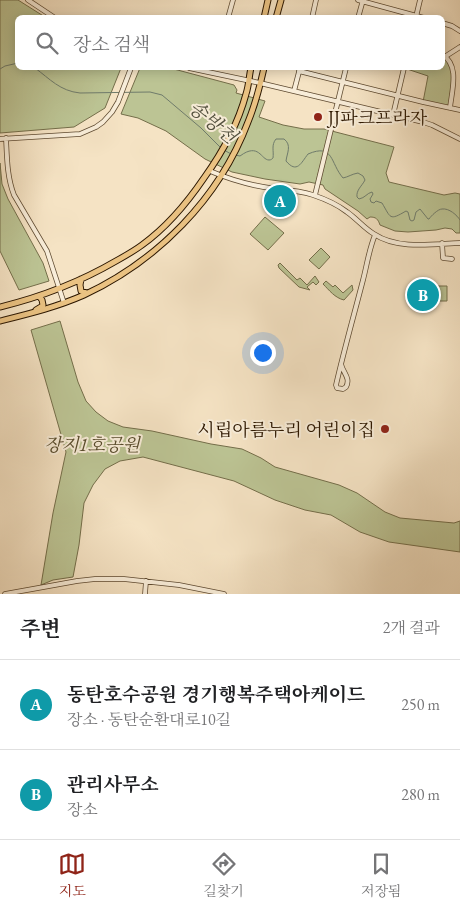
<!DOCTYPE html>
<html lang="ko">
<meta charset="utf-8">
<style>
body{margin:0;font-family:"EB Garamond","Noto Serif KR",serif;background:#f6f6f6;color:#202124}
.you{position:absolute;left:262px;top:352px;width:18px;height:18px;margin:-12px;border:4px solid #fff;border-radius:50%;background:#1a73e8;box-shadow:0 0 0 8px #1a73e833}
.badge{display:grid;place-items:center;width:32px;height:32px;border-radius:50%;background:#8f2418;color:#fff;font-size:16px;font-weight:700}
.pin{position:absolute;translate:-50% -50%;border:2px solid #fff;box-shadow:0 1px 5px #0006}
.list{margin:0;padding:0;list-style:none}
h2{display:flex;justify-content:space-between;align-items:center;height:65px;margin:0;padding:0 20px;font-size:21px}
h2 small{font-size:16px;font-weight:400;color:#757577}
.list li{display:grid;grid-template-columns:32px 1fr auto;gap:15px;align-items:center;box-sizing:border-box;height:90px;padding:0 20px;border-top:1px solid #e0e0e0}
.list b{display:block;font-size:19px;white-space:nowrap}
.list p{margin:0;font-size:16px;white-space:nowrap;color:#757577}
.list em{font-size:16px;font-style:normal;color:#757577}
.icon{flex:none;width:28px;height:28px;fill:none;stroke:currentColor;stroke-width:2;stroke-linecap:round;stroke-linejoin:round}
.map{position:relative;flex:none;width:460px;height:594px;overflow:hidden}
.search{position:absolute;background:#fff;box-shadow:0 2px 12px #0003;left:15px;right:15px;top:15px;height:55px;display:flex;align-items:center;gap:12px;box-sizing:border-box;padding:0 18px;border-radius:8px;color:#757577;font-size:19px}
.sheet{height:245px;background:#fff}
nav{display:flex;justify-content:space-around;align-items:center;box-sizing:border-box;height:70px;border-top:1px solid #e0e0e0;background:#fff;font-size:14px;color:#757577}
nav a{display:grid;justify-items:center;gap:2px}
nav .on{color:#8f2418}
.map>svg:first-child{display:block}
.green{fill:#bcc494;stroke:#746e4a}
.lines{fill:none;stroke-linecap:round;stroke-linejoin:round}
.stream{stroke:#6f7b6b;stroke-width:1}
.minor-casing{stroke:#5e4a31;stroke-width:5.5}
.major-casing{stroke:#2c1700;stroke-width:7}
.minor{stroke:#f8edd9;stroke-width:4}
.major{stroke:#eac282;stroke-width:5}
.poi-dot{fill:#8f2418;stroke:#f8edd9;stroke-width:2}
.labels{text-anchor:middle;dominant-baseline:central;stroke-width:4;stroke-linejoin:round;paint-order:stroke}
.poi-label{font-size:18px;fill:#2c1700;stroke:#f8edd9;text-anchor:start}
.park-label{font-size:18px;font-style:italic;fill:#574b2c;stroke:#f8edd9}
.water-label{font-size:19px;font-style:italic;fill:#53513f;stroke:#f8edd9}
</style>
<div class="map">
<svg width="460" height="594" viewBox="0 0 460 594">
<rect width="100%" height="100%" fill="#f5e3c4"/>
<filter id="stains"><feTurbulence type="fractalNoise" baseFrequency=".004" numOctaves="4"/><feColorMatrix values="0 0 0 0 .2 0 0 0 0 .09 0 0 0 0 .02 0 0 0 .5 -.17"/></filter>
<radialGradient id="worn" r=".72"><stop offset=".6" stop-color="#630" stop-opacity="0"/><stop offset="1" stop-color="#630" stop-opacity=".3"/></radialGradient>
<path class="green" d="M0 0H18L45 17 18 18V68H121L105 108 74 127 0 133Z
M443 54 453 70 450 108 423 102 428 76 404 68H442Z
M140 68H170L234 85 237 90 236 93 265 101 259 117 283 125 304 129H324L394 147 386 173 389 182 444 195 455 193 460 194V233H456L452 229 445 228 436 230 408 232 395 231 380 225C378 219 376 217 370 217L367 219 358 211 325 189 323 185 309 182 300 184 265 179 232 172 205 159 166 131 138 118 121 114Z
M0 163 2 184 8 199 43 263 49 281 19 290 0 251Z
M265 217 284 233 268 250 250 234Z
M321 248 330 257 319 269 309 260Z
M280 263 297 280 300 278 307 285 315 276 319 282 316 285 313 282 307 287 310 290 299 287 279 268 278 265Z
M326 281 333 287 335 285 343 293 352 285 353 290 344 300C335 298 329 290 323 284Z
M434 286H447V301H436V296H434Z
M60 321 78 382 86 401 96 412 108 421 123 427 152 431 211 444 242 449 261 458 275 467 339 485 357 493 385 512 400 518 454 523 460 521V552L389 542 360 532 331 515 305 510 275 500 234 481 143 457 120 461 105 469 93 485 84 503 79 545 73 577 53 580 41 585 53 513 66 452 31 330Z"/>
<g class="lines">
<path class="stream" d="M35 68C50 79 60 91 80 93L150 92 162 95 201 128 221 148
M0 69 5 66 18 63
M224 150 231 154
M235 155 240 156C259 142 261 160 269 160 271 160 272 159 273 158 274 151 271 145 276 139H284C292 145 287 153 286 161 297 174 301 163 308 154 334 143 330 163 343 178 348 177 352 174 358 173L363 176 365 180C362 186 356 190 357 197L359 199C365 198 367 193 372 192L373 194 370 199 371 202 374 203 376 201 382 203C391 218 389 221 406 211L408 212 410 220 412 221 414 220 416 212 420 209 428 219H429C431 216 438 209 442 209 449 208 457 215 460 220"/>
<defs>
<path id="minor" d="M28 0 55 18
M358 0 424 18
M416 17 420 0
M228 18 233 0
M312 18 316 0
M358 18 363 0
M442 23 452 26 460 31
M442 54C460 66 452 89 450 108
M446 56 460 47
M189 68 260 83 423 122 432 125 460 139
M299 71 423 102 460 110
M294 91 300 68
M393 115 404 68
M6 138C7 158 7 177 14 195L47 251 64 303
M0 139 80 134 96 127 103 122 112 112 118 102 131 68
M210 171C231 180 253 186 276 189 288 190 301 191 313 195 325 199 338 205 347 212 357 219 364 228 374 234 398 250 433 244 460 243
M315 195 346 68
M442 243 443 258 452 259
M341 364C343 373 351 378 346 387L343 389 337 388 336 385C344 350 354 315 363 280 367 265 369 249 375 235
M5 594 77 581 95 579H124L179 585 224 594
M145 594 146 581"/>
<path id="major" d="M264 18 268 0
M276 18 281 0
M81 279 80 285 81 291 87 293
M0 307C41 297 80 282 116 261 125 256 134 251 142 245 167 227 187 203 204 178 222 153 238 124 246 94 249 85 249 76 251 68
M36 310 41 307 43 305 42 300 39 296
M0 321C28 314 57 307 84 295 157 261 219 199 248 122 255 105 260 86 264 68"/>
</defs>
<use href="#minor" class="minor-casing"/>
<use href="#major" class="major-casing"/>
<use href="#minor" class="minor"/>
<use href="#major" class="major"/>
</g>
<g class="poi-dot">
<circle cx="318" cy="117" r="5"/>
<circle cx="385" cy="429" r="5"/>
</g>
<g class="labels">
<g class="poi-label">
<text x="328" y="117">JJ파크프라자</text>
<text x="375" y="429" text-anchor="end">시립아름누리 어린이집</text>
</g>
<g class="park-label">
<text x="92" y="444">장지1호공원</text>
</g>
<g class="water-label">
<text transform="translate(213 122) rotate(39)">송방천</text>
</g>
</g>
<rect width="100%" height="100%" filter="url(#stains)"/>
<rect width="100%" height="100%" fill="url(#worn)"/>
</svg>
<div class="you"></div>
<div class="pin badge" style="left:280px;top:201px;background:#0f9aa8">A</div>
<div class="pin badge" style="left:423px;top:295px;background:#0f9aa8">B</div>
<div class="search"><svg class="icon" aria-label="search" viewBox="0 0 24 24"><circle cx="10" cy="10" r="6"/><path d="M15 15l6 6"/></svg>장소 검색</div>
</div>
<section class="sheet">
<h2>주변<small>2개 결과</small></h2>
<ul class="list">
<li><span class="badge" style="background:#0f9aa8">A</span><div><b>동탄호수공원 경기행복주택아케이드</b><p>장소 · 동탄순환대로10길</p></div><em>250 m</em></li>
<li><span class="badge" style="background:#0f9aa8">B</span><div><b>관리사무소</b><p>장소</p></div><em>280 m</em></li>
</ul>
</section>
<nav>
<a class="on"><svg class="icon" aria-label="map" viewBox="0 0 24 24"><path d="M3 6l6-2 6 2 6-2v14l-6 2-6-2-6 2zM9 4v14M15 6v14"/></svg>지도</a>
<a><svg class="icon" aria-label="directions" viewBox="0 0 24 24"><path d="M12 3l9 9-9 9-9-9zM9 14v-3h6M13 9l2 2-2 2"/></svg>길찾기</a>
<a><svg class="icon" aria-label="saved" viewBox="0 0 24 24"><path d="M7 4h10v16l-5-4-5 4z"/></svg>저장됨</a>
</nav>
